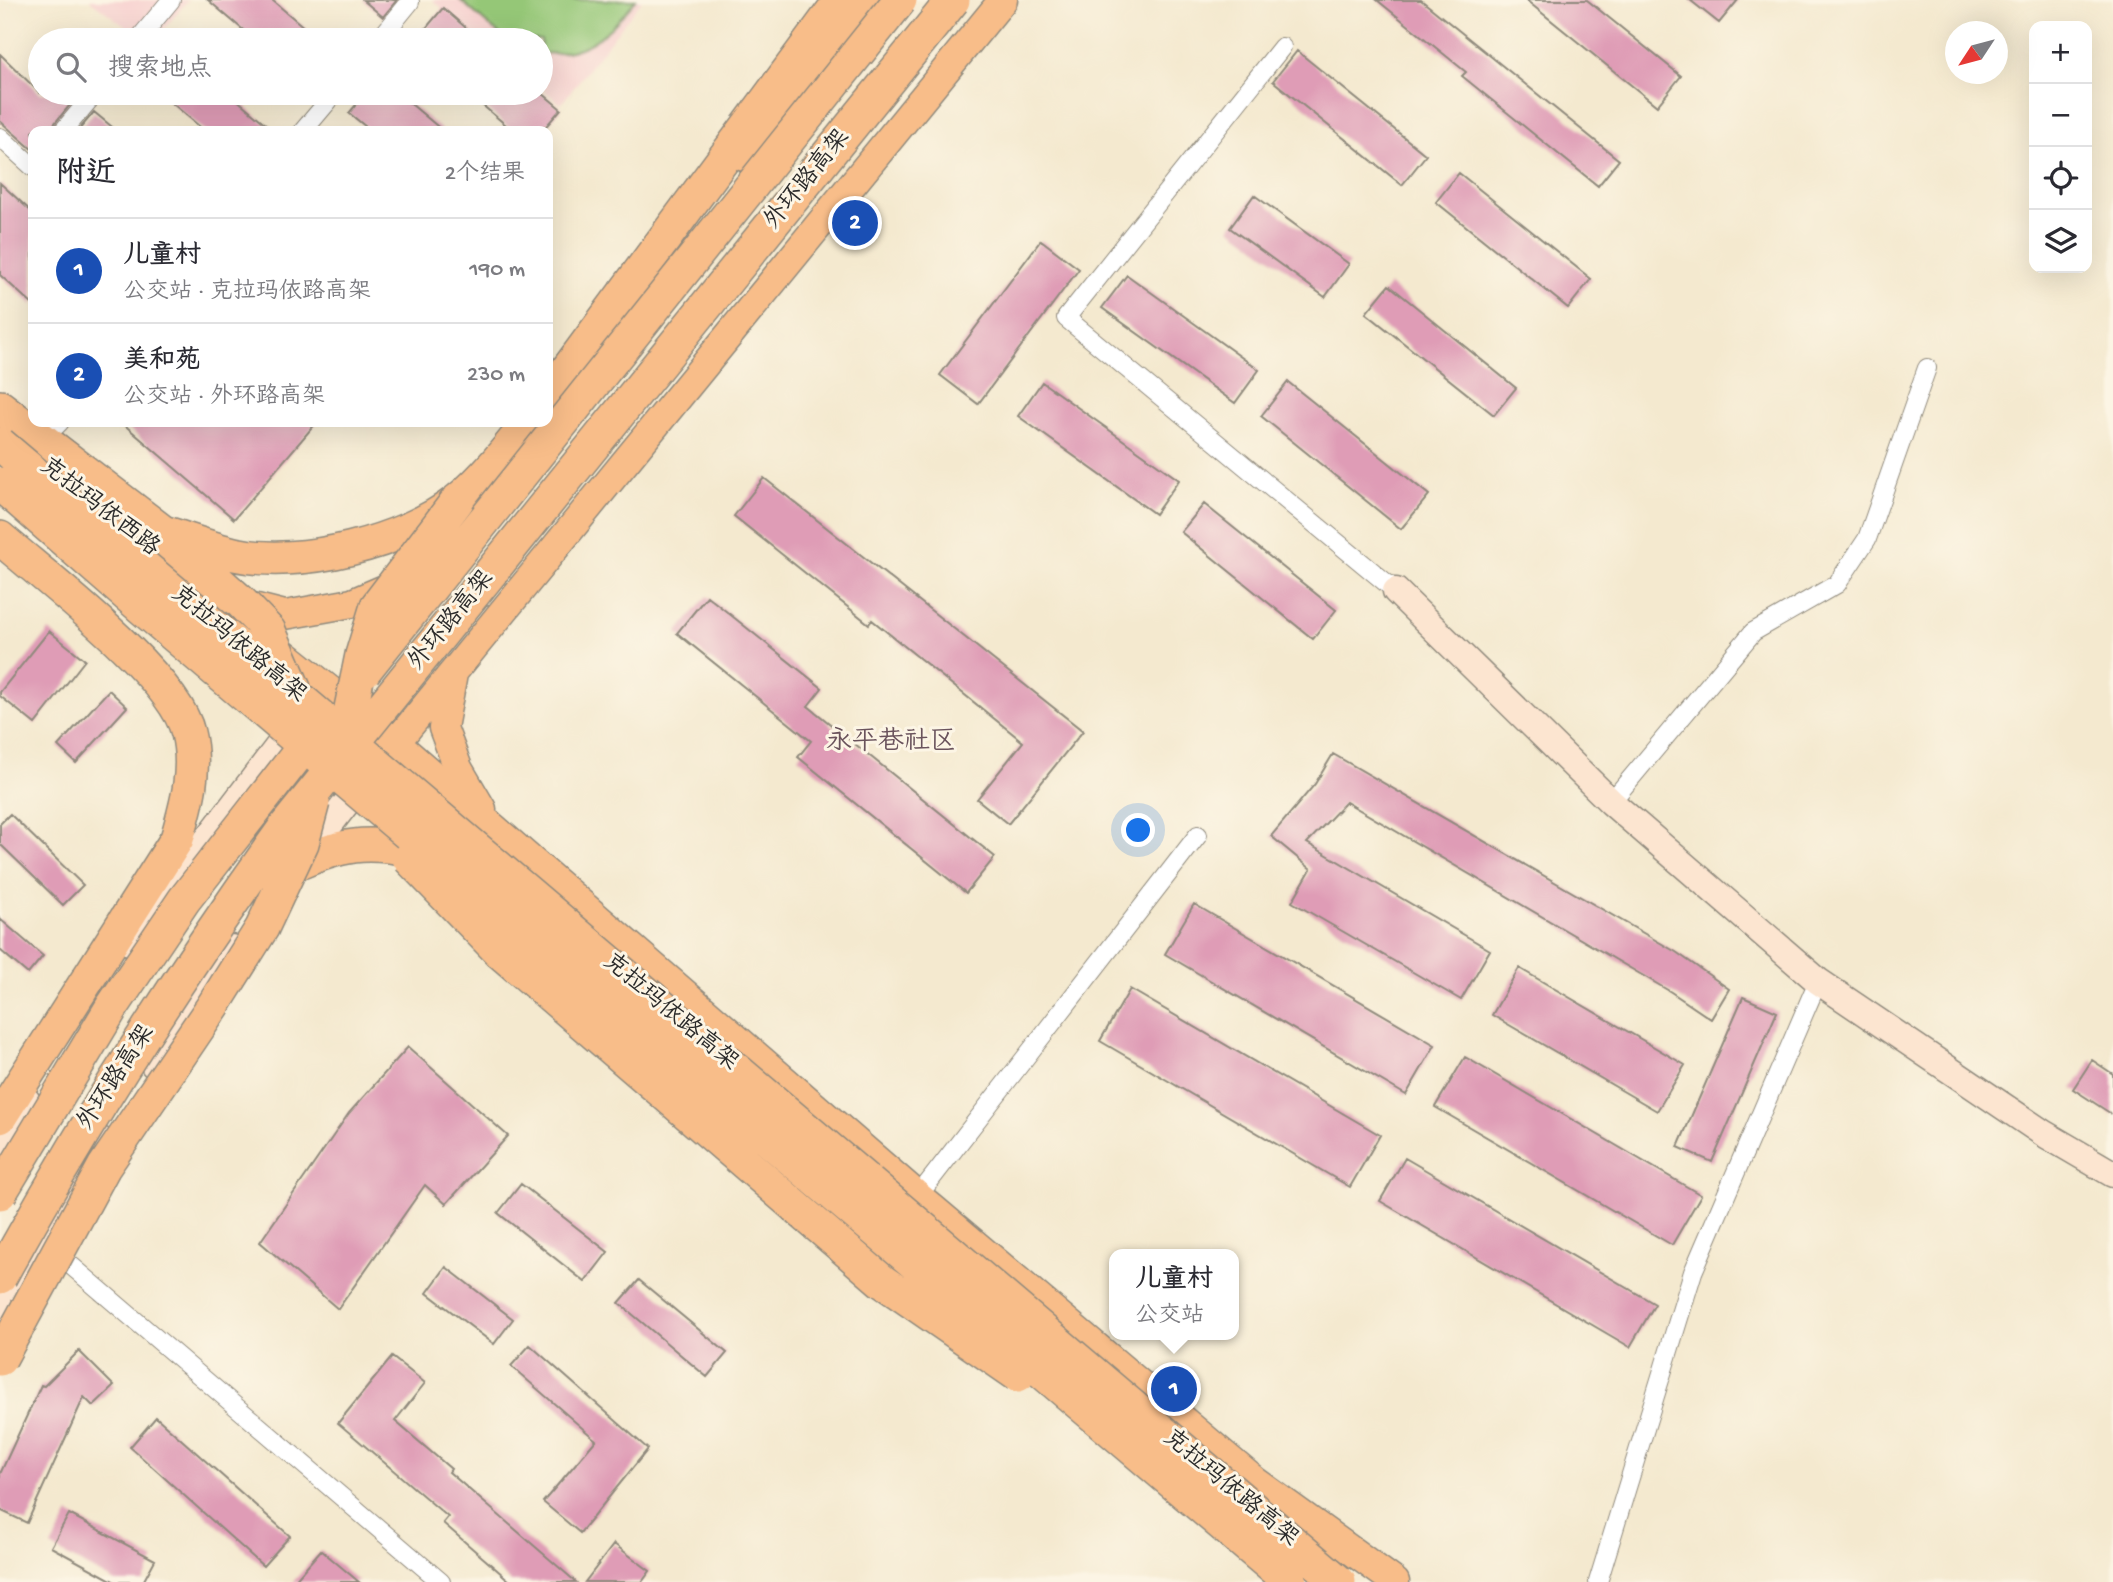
<!DOCTYPE html>
<html lang="zh">
<meta charset="utf-8">
<style>
body{margin:0;font-family:"Gochi Hand","LXGW WenKai TC",sans-serif;background:#f2f2f3;color:#2b2b33}
.controls{position:absolute;right:21px;top:21px;display:grid;overflow:hidden;border-radius:14px;box-shadow:0 7px 28px #0002}
.controls button{width:63px;height:63px;display:grid;place-items:center;padding:0;border:0;border-bottom:2px solid #e1e1e2;background:#fff;color:#2b2b33;font:35px sans-serif}
.compass{position:absolute;left:1945px;top:21px;width:63px;height:63px;border-radius:50%;background:#fff;box-shadow:0 7px 28px #0002;rotate:234deg}
.you{position:absolute;left:1139px;top:831px;width:24px;height:24px;margin:-18px;border:5px solid #fff;border-radius:50%;background:#1a73e8;box-shadow:0 0 0 10px #1a73e833}
.badge{display:grid;place-items:center;width:46px;height:46px;border-radius:50%;background:#2563eb;color:#fff;font-size:23px;font-weight:700}
.pin{position:absolute;translate:-50% -50%;border:4px solid #fff;box-shadow:0 2px 7px #0006}
.popup{position:absolute;left:1109px;top:1249px;width:130px;height:91px;box-sizing:border-box;display:grid;place-content:center;border-radius:14px;background:#fff;filter:drop-shadow(0 2px 5px #0005);font-size:23px;white-space:nowrap;color:#7c7c81}
.popup b{font-size:26px;color:#2b2b33}
.popup::after{content:'';position:absolute;left:50%;top:100%;margin-left:-14px;border:14px solid transparent;border-top-color:#fff}
.list{margin:0;padding:0;list-style:none}
h2{display:flex;justify-content:space-between;align-items:center;height:91px;margin:0;padding:0 28px;font-size:30px}
h2 small{font-size:23px;font-weight:400;color:#7c7c81}
.list li{display:grid;grid-template-columns:46px 1fr auto;gap:21px;align-items:center;box-sizing:border-box;height:105px;padding:0 28px;border-top:2px solid #e1e1e2}
.list b{display:block;font-size:26px;white-space:nowrap}
.list p{margin:0;font-size:23px;white-space:nowrap;color:#7c7c81}
.list em{font-size:23px;font-style:normal;color:#7c7c81}
.icon{flex:none;width:38px;height:38px;fill:none;stroke:currentColor;stroke-width:2;stroke-linecap:round;stroke-linejoin:round}
.map{position:relative;flex:none;width:2113px;height:1582px;overflow:hidden}
.search{position:absolute;background:#fff;box-shadow:0 7px 28px #0002;left:28px;top:28px;width:525px;height:77px;display:flex;align-items:center;gap:18px;box-sizing:border-box;padding:0 24px;border-radius:38px;color:#7c7c81;font-size:26px}
.panel{position:absolute;background:#fff;box-shadow:0 7px 28px #0002;left:28px;top:126px;width:525px;height:301px;border-radius:14px}
.map>svg:first-child{display:block}
.built{fill:#f7d0cf}
.green{fill:#95c777;stroke:#607951;stroke-width:2}
.building{fill:#df9cb6}
.lines{fill:none;stroke-linecap:round;stroke-linejoin:round}
.street-casing{stroke:#908a7d;stroke-width:20}
.secondary-casing{stroke:#908a7d;stroke-width:29}
.primary-casing{stroke:#908a7d;stroke-width:31}
.highway-casing{stroke:#908a7d;stroke-width:36}
.street{stroke:#fff;stroke-width:18}
.secondary{stroke:#fce5d0;stroke-width:26}
.primary{stroke:#f8bd89;stroke-width:28}
.highway{stroke:#f8bd89;stroke-width:33}
.highway-bridge-casing{stroke:#908a7d;stroke-width:36;stroke-linecap:butt}
.highway-bridge{stroke:#f8bd89;stroke-width:33}
.labels{text-anchor:middle;dominant-baseline:central;stroke-width:6;stroke-linejoin:round;paint-order:stroke}
.street-label{font-size:24px;fill:#2b2b2b;stroke:#fcf5e5}
.neighbourhood-label{font-size:26px;fill:#6a535c;stroke:#fcf5e5}
</style>
<div class="map">
<svg width="2113" height="1582" viewBox="0 0 2113 1582">
<rect width="100%" height="100%" fill="#fcf5e5"/>
<filter id="ink" filterUnits="userSpaceOnUse"><feTurbulence type="fractalNoise" baseFrequency=".0143" numOctaves="2"/><feDisplacementMap in="SourceGraphic" scale="14" xChannelSelector="R" yChannelSelector="G"/><feConvolveMatrix kernelMatrix="1 2 1 2 8 2 1 2 1" color-interpolation-filters="sRGB"/></filter>
<filter id="wash" filterUnits="userSpaceOnUse"><feTurbulence type="fractalNoise" baseFrequency=".00686" numOctaves="4" result="noise"/><feDisplacementMap in="SourceGraphic" scale="28" xChannelSelector="R" yChannelSelector="G"/><feGaussianBlur stdDeviation="1.57" result="paint"/><feColorMatrix in="noise" values="0 0 0 0 0 0 0 0 0 0 0 0 0 0 0 0 0 1.4 0 .05"/><feComposite in="paint" operator="in"/></filter>
<g filter="url(#wash)">
<rect width="100%" height="100%" fill="#f4e9cf"/>
<path class="built" d="M90 0H188L155 40H143Z
M432 0H642L561 104 541 88V40H482Z"/>
<path class="green" d="M460 0H636C608 33 587 57 541 53V40H506Z"/>
<g id="blocks">
<path class="building" d="M208 0H272L319 40H255Z
M363 0H397L383 17Z
M1377 0H1421L1619 160 1598 186 1462 76 1466 72Z
M1526 0H1587L1681 76 1657 106Z
M1690 0H1738L1719 23Z
M443 8 480 40H416Z
M1297 51 1426 155 1402 185 1273 81Z
M0 54 40 93H80L54 124 52 131H33V150L0 121Z
M160 93H229L274 131H205Z
M366 93H398L443 131H371L349 113Z
M468 93H542L561 109 542 131H513Z
M94 112 117 131H78Z
M1459 173 1591 279 1568 308 1436 202Z
M0 183 33 213V305L0 275Z
M1254 195 1349 264 1325 297 1230 228Z
M1041 240 1079 269 978 404 940 375Z
M1127 275 1259 370 1235 403 1102 308Z
M1389 285 1516 388 1494 415 1366 313Z
M1042 382 1179 480 1155 514 1018 416Z
M1288 382 1429 495 1401 529 1261 416Z
M121 422H317L234 519Z
M764 478 1083 731 1008 824 977 799 1023 742 872 620 869 624 734 516Z
M1204 504 1336 610 1313 639 1181 532Z
M707 596 822 688 808 706 995 857 966 893 798 757 811 741 677 633Z
M49 631 85 660 35 724 0 696V692Z
M109 690 127 707 76 763 58 746Z
M1333 754 1676 952 1729 989 1711 1019 1671 992 1346 802 1307 843 1490 950 1461 1000 1292 902 1311 869 1271 836 1315 784Z
M10 814 83 885 63 905 0 844V824Z
M1194 904 1435 1045 1406 1095 1165 954Z
M0 919 43 956 28 974 0 950Z
M1519 968 1685 1065 1657 1111 1492 1015Z
M1130 989 1380 1135 1350 1187 1100 1041Z
M1743 997 1777 1012 1712 1162 1678 1147Z
M408 1047 508 1136 446 1204 425 1185 338 1309 260 1242 349 1113Z
M1465 1057 1701 1195 1672 1245 1435 1107Z
M2092 1060 2113 1074V1115L2073 1089Z
M1405 1158 1655 1304 1630 1347 1380 1201Z
M521 1184 608 1252 585 1282 498 1213Z
M446 1267 513 1319 494 1344 427 1293Z
M639 1280 727 1353 707 1377 619 1303Z
M530 1345 648 1449 580 1533 543 1502 596 1440 511 1366Z
M79 1351 114 1386 93 1406 84 1397 27 1523 0 1510V1474L41 1385 44 1386Z
M392 1357 425 1383 395 1421 451 1469 449 1472 576 1582H511L443 1523 448 1517 338 1423Z
M156 1417 290 1536 263 1566 130 1447Z
M69 1514 155 1560 143 1582H115L51 1547Z
M614 1544 650 1571 642 1582H585Z
M321 1550 359 1582H293Z"/>
</g>
</g>
<g filter="url(#ink)">
<use href="#blocks" fill-opacity="0" stroke="#908a7d" stroke-width="2"/>
<g class="lines">
<defs>
<path id="street" d="M138 40 171 0
M379 40 410 2
M1282 47 1066 318 1396 591
M63 131 95 93
M303 131 335 93
M0 137 33 167
M56 426 60 422
M1611 802 1753 632 1837 584 1867 539 1927 368
M918 1196 1198 835
M53 1250 441 1582
M1598 1582 1693 1272 1818 981"/>
<path id="secondary" d="M1396 591 1611 802 1818 981 2043 1133 2113 1174
M299 864 355 792
M129 942 287 735
M154 1065 231 948
M0 1144 27 1101
M0 1317 38 1237 103 1141"/>
<path id="primary" d="M744 157 868 0
M93 503 224 606
M237 603 285 615 352 603 396 584
M272 644 396 743 918 1196 1255 1481 1395 1582
M453 674 443 728 458 768 482 809
M384 757 1003 0"/>
<path id="highway" d="M548 396 841 0
M0 407 163 532 239 600
M163 532C186 539 210 548 234 554 300 569 405 542 457 501 484 479 508 449 529 422
M0 538C47 579 175 676 188 733 197 769 187 804 177 839L0 1117
M301 862C352 840 371 843 424 851"/>
</defs>
<use href="#street" class="street-casing"/>
<use href="#secondary" class="secondary-casing"/>
<use href="#primary" class="primary-casing"/>
<use href="#highway" class="highway-casing"/>
<use href="#street" class="street"/>
<use href="#secondary" class="secondary"/>
<use href="#primary" class="primary"/>
<use href="#highway" class="highway"/>
<defs>
<path id="highway-bridge" d="M0 444 1339 1582
M0 484 142 608 1290 1582
M239 600 269 631 295 691
M364 671 900 0
M354 754 349 718 362 655 377 606 457 501
M409 858 499 951 882 1281 1018 1375
M0 1193 112 1007 184 900 320 726
M0 1277C86 1120 182 971 286 826L953 0
M0 1359 104 1167 213 1006 262 928 302 843 313 802"/>
</defs>
<use href="#highway-bridge" class="highway-bridge-casing"/>
<use href="#highway-bridge" class="highway-bridge"/>
</g>
</g>
<g class="labels">
<g class="street-label">
<text transform="translate(808 180) rotate(-51)">外环路高架</text>
<text transform="translate(99 508) rotate(38)">克拉玛依西路</text>
<text transform="translate(452 621) rotate(-51)">外环路高架</text>
<text transform="translate(238 645) rotate(40)">克拉玛依路高架</text>
<text transform="translate(670 1013) rotate(40)">克拉玛依路高架</text>
<text transform="translate(117 1078) rotate(-57)">外环路高架</text>
<text transform="translate(1230 1489) rotate(40)">克拉玛依路高架</text>
</g>
<g class="neighbourhood-label">
<text x="891" y="743">永平巷社区</text>
</g>
</g>
</svg>
<div class="controls">
<button>+</button>
<button>−</button>
<button><svg class="icon" aria-label="locate" viewBox="0 0 24 24"><circle cx="12" cy="12" r="6"/><path d="M12 2v4M12 18v4M2 12h4M18 12h4"/></svg></button>
<button><svg class="icon" aria-label="layers" viewBox="0 0 24 24"><path d="M12 4l9 5-9 5-9-5zM3 14l9 5 9-5"/></svg></button>
</div>
<svg class="compass" viewBox="-18 -18 36 36"><path d="M0-13l5 13h-10z" fill="#e53935"/><path d="M0 13l5-13h-10z" fill="#7c7c81"/></svg>
<div class="you"></div>
<div class="pin badge" style="left:1174px;top:1389px;background:#1a4fb4">1</div>
<div class="popup"><b>儿童村</b>公交站</div>
<div class="pin badge" style="left:855px;top:223px;background:#1a4fb4">2</div>
<div class="search"><svg class="icon" aria-label="search" viewBox="0 0 24 24"><circle cx="10" cy="10" r="6"/><path d="M15 15l6 6"/></svg>搜索地点</div>
<section class="panel">
<h2>附近<small>2个结果</small></h2>
<ul class="list">
<li><span class="badge" style="background:#1a4fb4">1</span><div><b>儿童村</b><p>公交站 · 克拉玛依路高架</p></div><em>190 m</em></li>
<li><span class="badge" style="background:#1a4fb4">2</span><div><b>美和苑</b><p>公交站 · 外环路高架</p></div><em>230 m</em></li>
</ul>
</section>
</div>
